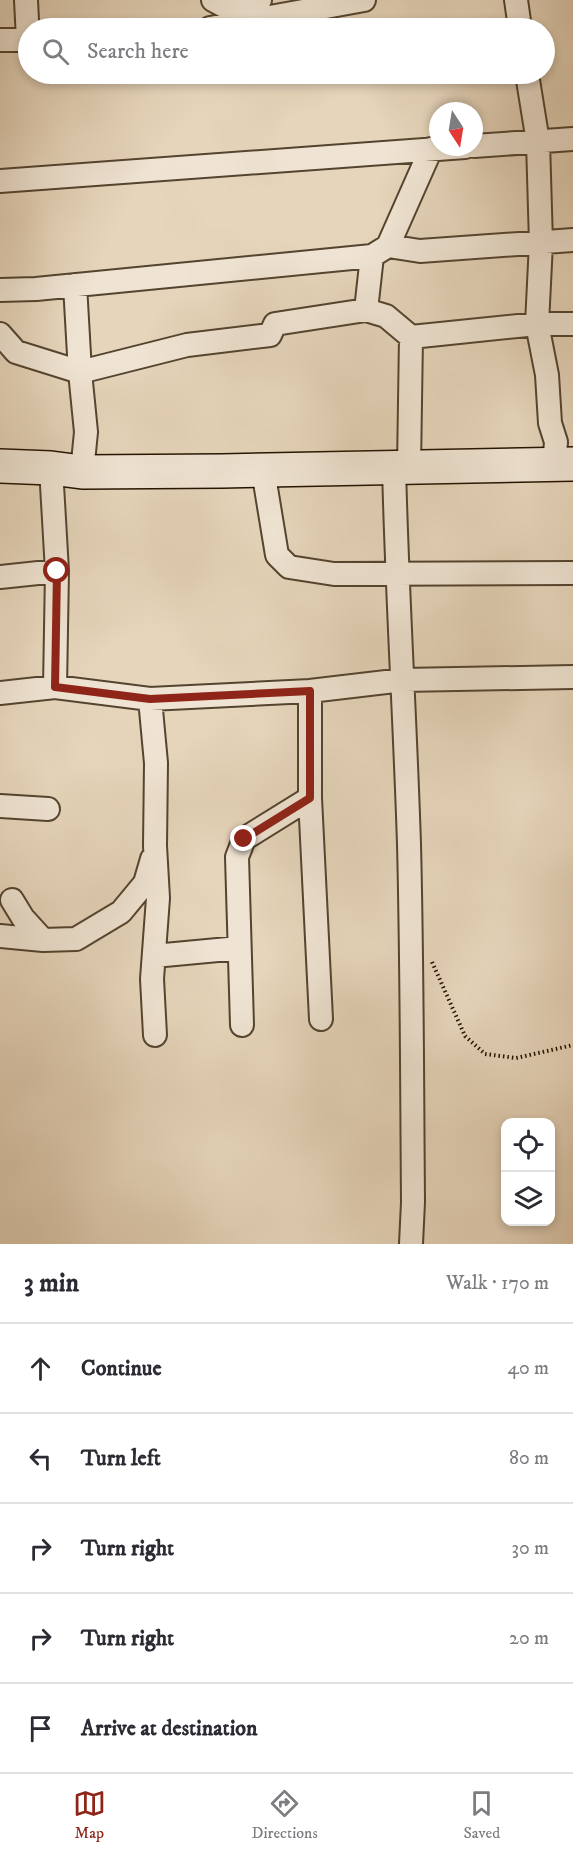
<!DOCTYPE html>
<meta charset="utf-8">
<style>
body{margin:0;font-family:"IM FELL DW Pica",serif;background:#f7f7f7;color:#2b2b33}
.controls{position:absolute;right:18px;bottom:18px;display:grid;overflow:hidden;border-radius:12px;box-shadow:0 3px 9px #0003}
.controls button{width:54px;height:54px;display:grid;place-items:center;padding:0;border:0;border-bottom:2px solid #e1e1e2;background:#fff;color:#2b2b33;font:30px sans-serif}
.compass{position:absolute;left:429px;top:102px;width:54px;height:54px;border-radius:50%;background:#fff;box-shadow:0 3px 9px #0003;rotate:168deg}
.stop{position:absolute;width:18px;height:18px;margin:-14px;border:4px solid #8f2418;border-radius:50%;background:#fff}
.stop.end{background:#8f2418;border-color:#fff;box-shadow:0 2px 6px #0008}
.list{margin:0;padding:0;list-style:none}
h2{display:flex;justify-content:space-between;align-items:center;height:78px;margin:0;padding:0 24px;font-size:26px}
h2 small{font-size:20px;font-weight:400;color:#7c7c81}
.list li{display:grid;grid-template-columns:39px 1fr auto;gap:18px;align-items:center;box-sizing:border-box;height:90px;padding:0 24px;border-top:2px solid #e1e1e2}
.list b{display:block;font-size:22px;white-space:nowrap}
.list em{font-size:20px;font-style:normal;color:#7c7c81}
.icon{flex:none;width:33px;height:33px;fill:none;stroke:currentColor;stroke-width:2;stroke-linecap:round;stroke-linejoin:round}
.map{position:relative;flex:none;width:573px;height:1244px;overflow:hidden}
.search{position:absolute;background:#fff;box-shadow:0 3px 9px #0003;left:18px;right:18px;top:18px;height:66px;display:flex;align-items:center;gap:15px;box-sizing:border-box;padding:0 21px;border-radius:33px;color:#7c7c81;font-size:22px}
.sheet{height:528px;background:#fff}
nav{display:flex;justify-content:space-around;align-items:center;box-sizing:border-box;height:84px;border-top:2px solid #e1e1e2;background:#fff;font-size:16px;color:#7c7c81}
nav a{display:grid;justify-items:center;gap:3px}
nav .on{color:#8f2418}
.map>svg:first-child{display:block}
.lines{fill:none;stroke-linecap:round;stroke-linejoin:round}
.street-casing{stroke:#54442f;stroke-width:26}
.secondary-casing{stroke:#241300;stroke-width:36}
.path{stroke:#241300;stroke-width:4;stroke-dasharray:1.5 3;stroke-linecap:butt}
.street{stroke:#efe4d3;stroke-width:22}
.secondary{stroke:#efe4d3;stroke-width:33}
.route{stroke:#8f2418;stroke-width:8}
</style>
<div class="map">
<svg width="573" height="1244" viewBox="0 0 573 1244">
<rect width="100%" height="100%" fill="#e6d5bb"/>
<filter id="stains"><feTurbulence type="fractalNoise" baseFrequency=".00333" numOctaves="4"/><feColorMatrix values="0 0 0 0 .2 0 0 0 0 .09 0 0 0 0 .02 0 0 0 .5 -.17"/></filter>
<radialGradient id="worn" r=".72"><stop offset=".6" stop-color="#630" stop-opacity="0"/><stop offset="1" stop-color="#630" stop-opacity=".3"/></radialGradient>
<g class="lines">
<defs>
<path id="street" d="M213 0 226 7 260 0
M516 0 520 28
M210 28 364 0
M0 40H28L26 0
M527 74 538 142 541 243 537 324 547 375 550 423 556 442 554 465
M474 146 573 139
M0 181 465 147
M388 246 431 149
M372 256 366 310 386 316 411 337
M75 285 80 372 187 345 270 335 275 324 366 310
M0 290 36 289 372 256 388 246 420 251 573 240
M0 334 16 352 80 372 86 432 82 472
M394 467C397 593 405 718 409 844 412 963 412 1083 413 1202L411 1244
M409 467 411 337 537 324H573
M51 468 57 571 55 687 150 699 310 691V798L321 1019
M263 470 277 555 289 567 334 574 573 573
M0 577 57 571
M310 691 403 680 573 677
M0 693 55 687
M150 699 156 763 155 846 158 898 152 979 155 1035
M0 806 48 809
M12 900 23 918 43 940 76 939 121 912 145 883 152 859
M0 936 43 940
M154 956 239 948
M242 1025 237 857 244 839 310 798"/>
<path id="secondary" d="M0 466 51 468 82 472 222 471 573 464"/>
</defs>
<use href="#street" class="street-casing"/>
<use href="#secondary" class="secondary-casing"/>
<path class="path" d="M432 962 465 1036 485 1054 516 1058 573 1045"/>
<use href="#street" class="street"/>
<use href="#secondary" class="secondary"/>
</g>
<g class="lines">
<path class="route" d="M57 571 55 687 150 699 310 691V798L244 839"/>
</g>
<rect width="100%" height="100%" filter="url(#stains)"/>
<rect width="100%" height="100%" fill="url(#worn)"/>
</svg>
<div class="controls">
<button><svg class="icon" aria-label="locate" viewBox="0 0 24 24"><circle cx="12" cy="12" r="6"/><path d="M12 2v4M12 18v4M2 12h4M18 12h4"/></svg></button>
<button><svg class="icon" aria-label="layers" viewBox="0 0 24 24"><path d="M12 4l9 5-9 5-9-5zM3 14l9 5 9-5"/></svg></button>
</div>
<svg class="compass" viewBox="-18 -18 36 36"><path d="M0-13l5 13h-10z" fill="#e53935"/><path d="M0 13l5-13h-10z" fill="#7c7c81"/></svg>
<div class="stop" style="left:57px;top:571px"></div>
<div class="stop end" style="left:244px;top:839px"></div>
<div class="search"><svg class="icon" aria-label="search" viewBox="0 0 24 24"><circle cx="10" cy="10" r="6"/><path d="M15 15l6 6"/></svg>Search here</div>
</div>
<section class="sheet">
<h2>3 min<small>Walk · 170 m</small></h2>
<ul class="list">
<li><svg class="icon" aria-label="ahead" viewBox="0 0 24 24"><path d="M12 20V5M6 11l6-6 6 6"/></svg><div><b>Continue</b></div><em>40 m</em></li>
<li><svg class="icon" aria-label="left" viewBox="0 0 24 24"><path d="M17 20v-9H6M10 6l-5 5 5 5"/></svg><div><b>Turn left</b></div><em>80 m</em></li>
<li><svg class="icon" aria-label="right" viewBox="0 0 24 24"><path d="M7 20v-9h11M14 6l5 5-5 5"/></svg><div><b>Turn right</b></div><em>30 m</em></li>
<li><svg class="icon" aria-label="right" viewBox="0 0 24 24"><path d="M7 20v-9h11M14 6l5 5-5 5"/></svg><div><b>Turn right</b></div><em>20 m</em></li>
<li><svg class="icon" aria-label="arrive" viewBox="0 0 24 24"><path d="M6 21V4h12l-3 4 3 4H6"/></svg><div><b>Arrive at destination</b></div></li>
</ul>
</section>
<nav>
<a class="on"><svg class="icon" aria-label="map" viewBox="0 0 24 24"><path d="M3 6l6-2 6 2 6-2v14l-6 2-6-2-6 2zM9 4v14M15 6v14"/></svg>Map</a>
<a><svg class="icon" aria-label="directions" viewBox="0 0 24 24"><path d="M12 3l9 9-9 9-9-9zM9 14v-3h6M13 9l2 2-2 2"/></svg>Directions</a>
<a><svg class="icon" aria-label="saved" viewBox="0 0 24 24"><path d="M7 4h10v16l-5-4-5 4z"/></svg>Saved</a>
</nav>
